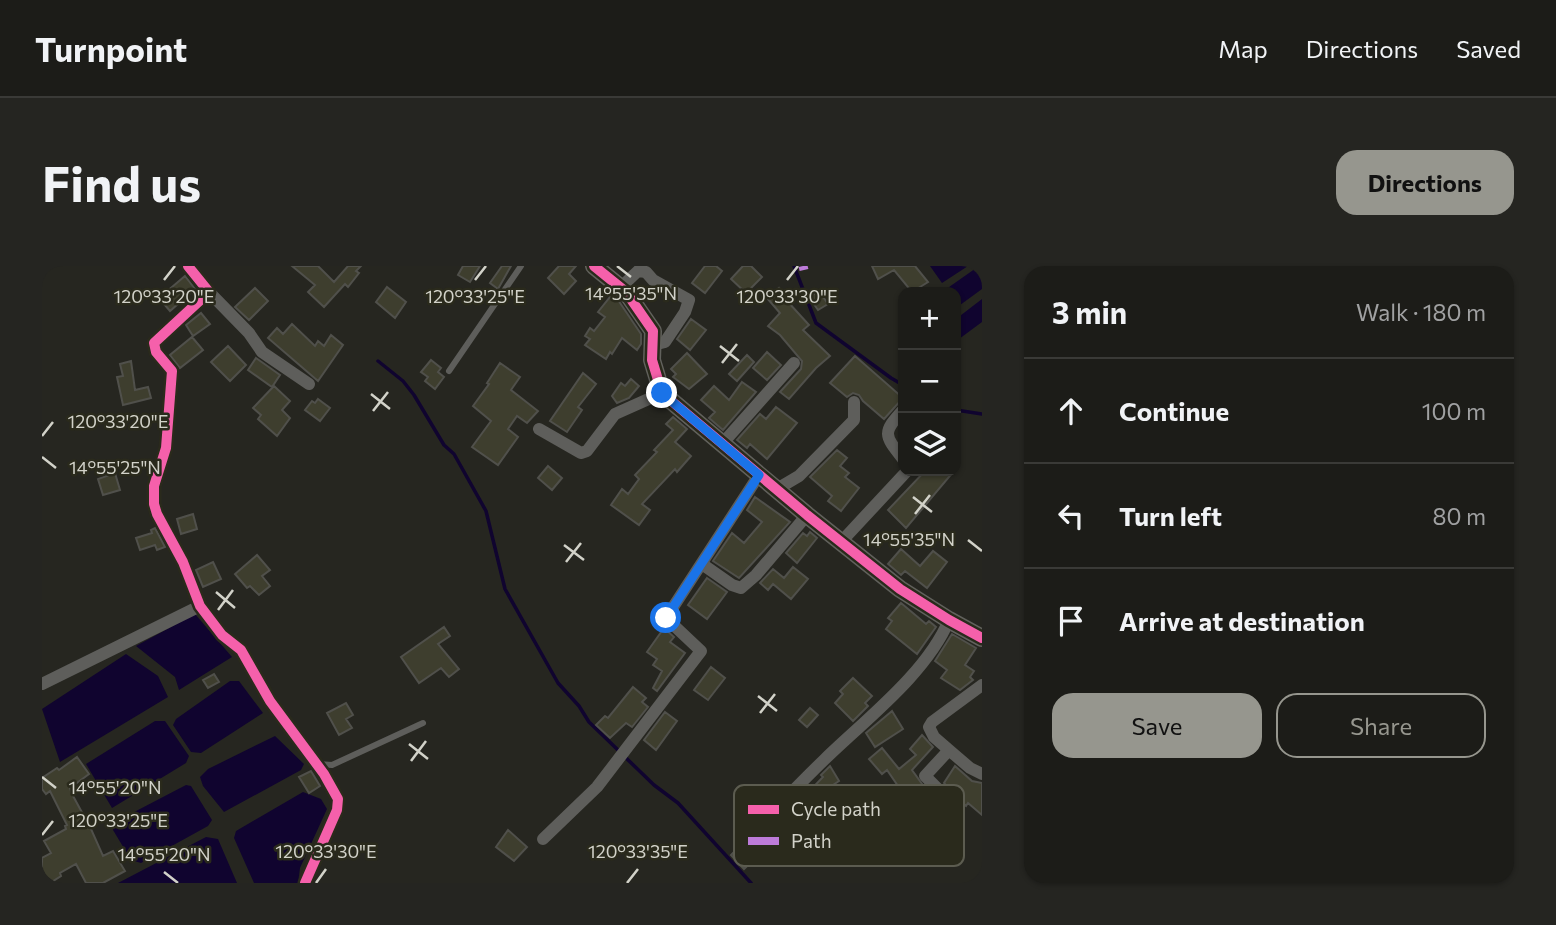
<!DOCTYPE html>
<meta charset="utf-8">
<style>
body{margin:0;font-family:Commissioner,sans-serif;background:#252521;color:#f1f3f6}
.controls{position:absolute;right:21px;top:21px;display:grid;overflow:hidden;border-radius:14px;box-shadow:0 2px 5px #0004}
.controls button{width:63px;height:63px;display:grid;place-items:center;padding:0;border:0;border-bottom:2px solid #3a3a37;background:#1c1c18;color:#f1f3f6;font:35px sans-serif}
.stop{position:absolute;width:21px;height:21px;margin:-16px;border:5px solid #1a73e8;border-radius:50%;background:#fff}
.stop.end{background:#1a73e8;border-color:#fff;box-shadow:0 2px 7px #0008}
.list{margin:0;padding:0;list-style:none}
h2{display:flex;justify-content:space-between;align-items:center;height:91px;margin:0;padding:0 28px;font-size:30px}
h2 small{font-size:23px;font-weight:400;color:#a0a1a2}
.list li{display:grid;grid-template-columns:46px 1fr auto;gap:21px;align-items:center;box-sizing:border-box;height:105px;padding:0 28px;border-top:2px solid #3a3a37}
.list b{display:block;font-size:26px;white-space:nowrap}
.list em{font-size:23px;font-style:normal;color:#a0a1a2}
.actions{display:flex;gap:14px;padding:21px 28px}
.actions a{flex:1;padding:16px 0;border:2px solid #96968e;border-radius:21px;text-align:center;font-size:24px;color:#96968e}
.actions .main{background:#96968e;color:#111}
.icon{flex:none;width:38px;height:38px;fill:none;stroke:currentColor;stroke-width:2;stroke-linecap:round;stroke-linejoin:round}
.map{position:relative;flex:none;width:940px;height:617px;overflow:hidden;border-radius:21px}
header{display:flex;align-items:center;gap:42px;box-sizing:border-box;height:98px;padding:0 35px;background:#1c1c18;border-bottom:2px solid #3a3a37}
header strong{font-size:33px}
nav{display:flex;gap:38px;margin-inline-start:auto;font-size:24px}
.intro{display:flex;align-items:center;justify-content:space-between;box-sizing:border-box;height:168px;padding:0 42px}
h1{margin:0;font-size:49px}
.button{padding:18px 32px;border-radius:21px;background:#96968e;color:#111;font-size:24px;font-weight:700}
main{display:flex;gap:42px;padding:0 42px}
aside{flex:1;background:#1c1c18;border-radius:21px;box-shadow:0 2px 5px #0004}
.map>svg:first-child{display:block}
.water{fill:#10042f}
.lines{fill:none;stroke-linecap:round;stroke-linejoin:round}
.stream{stroke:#10042f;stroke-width:3.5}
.building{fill:#3e3e2e;stroke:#50504b;stroke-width:2}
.lane{stroke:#5e5e5b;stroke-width:6}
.street{stroke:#5e5e5b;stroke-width:12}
.secondary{stroke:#61615c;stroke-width:18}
.quiet{stroke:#bd7bd9;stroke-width:9;stroke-dasharray:18 9;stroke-linecap:butt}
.cycleway-casing{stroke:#2a2a1c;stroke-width:15}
.cycleway{stroke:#f560ab;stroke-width:10}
.route{stroke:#1a73e8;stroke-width:9}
.ticks{fill:none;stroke:#d2d2c9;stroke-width:2.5}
.key{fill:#2a2a1c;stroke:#5c5c50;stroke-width:2}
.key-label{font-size:19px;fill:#d2d2c9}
.ticks-label{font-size:18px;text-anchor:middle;fill:#d2d2c9;stroke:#2a2a1c;stroke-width:5;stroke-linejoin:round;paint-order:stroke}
</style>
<header>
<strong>Turnpoint</strong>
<nav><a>Map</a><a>Directions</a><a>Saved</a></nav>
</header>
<div class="intro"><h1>Find us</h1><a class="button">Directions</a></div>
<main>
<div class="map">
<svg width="940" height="617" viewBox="0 0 940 617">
<rect width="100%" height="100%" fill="#262620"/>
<path class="water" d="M888 0H926L900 17Z
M937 0H940V23L914 42V26H900Z
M940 33V56L917 73 914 69V53Z
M153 348 190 391 137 424 133 411 94 380Z
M84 388 116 410 126 431 18 496 0 443Z
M188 415H197L221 447 159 487 149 486 131 459 134 453Z
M113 455H123L147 490 144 497 70 542 44 498Z
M233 470 262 498 259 504 182 546 161 520 158 511 166 503Z
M144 519 149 520 170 554 166 560 99 597 89 594 71 564 73 556Z
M261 526 279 533 285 543 258 602 256 617H212L192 572 194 565Z
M164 571 176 573 195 617H76Z"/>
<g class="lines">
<path class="stream" d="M752 0 774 57 849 112 861 119
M336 95 361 115 372 129 402 179 412 188 444 245 463 323 516 417 537 440 547 456 577 485
M914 144 940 148
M582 490 612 519 636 537 709 617"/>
</g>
<path class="building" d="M250 0H276L292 16 306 0H319L314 5 317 7 306 21 303 18 282 41 266 26 273 19Z
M421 0H438L428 16 416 9Z
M460 0H469L456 23 448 17Z
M517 0H534L527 8 534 15 522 28 506 12Z
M663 0H674L680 5 663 27 650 17Z
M701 0H709L720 11 704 27 689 13Z
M830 0H873L886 16 870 26 852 4 836 13Z
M143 10 153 23 128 45 117 32Z
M345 21 364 36 353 52 334 36Z
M213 22 226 35 207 54 193 41Z
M737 22 748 35 746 36 767 59 761 64 788 90 774 102 747 133 738 126 759 103 760 95 738 69 726 60 738 47 725 32Z
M777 25 786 38 776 44 767 31Z
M568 31 573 35 576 34 599 68V78L595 84 580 72 570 88 568 86 564 93 543 79 548 73 543 70 548 62 552 65 563 51 556 46Z
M159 47 168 58 151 70 144 59Z
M649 53 664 64 648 84 635 73Z
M250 58 273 80 276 75 282 80 289 69 301 79 276 115 226 72 235 62 241 68Z
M150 71 161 84 138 102 128 89Z
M186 80 204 99 188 115 169 96Z
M725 86 739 99 725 114 711 102Z
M645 87 665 108 647 123 631 111 634 108 629 103Z
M705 89 712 96 695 115 687 108Z
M813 90 861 132 842 153 821 135 817 129 811 127 805 131 788 117Z
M214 92 238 109 230 121 206 104Z
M389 94 399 102 396 106 402 111 393 123 383 115 386 111 379 106Z
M89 95 93 124 106 121 109 132 81 139 75 111 81 110 78 98Z
M458 97 478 111 469 124 496 145 485 157 475 150 466 163 476 171 456 199 430 181 449 155 431 140 447 118 445 117Z
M541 107 554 118 536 141 540 144 525 166 508 155Z
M589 113 597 120 587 132 575 137 570 130 579 117 583 120Z
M700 116 714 126 681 164 667 152 673 146 659 134 672 120 687 134Z
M232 120 248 135 240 144 248 152 235 170 216 153 219 149 211 142Z
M276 133 288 142 278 155 263 144 270 135 273 137Z
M734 141 755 157 725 193 708 178 705 182 695 174 718 148 724 153Z
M631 151 645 163 633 176 649 190 635 206 633 203 600 238 608 244 597 259 569 239 580 223 586 228 597 213 593 209 615 186 612 184 631 164 624 158Z
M795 184 805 192 798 200 807 207 803 211 817 222 799 245 786 235 790 230 768 211Z
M506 200 520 212 510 224 496 212Z
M883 205H912L864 262 846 244Z
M73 207 78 224 61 229 56 213Z
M713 231 748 256 697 312 671 295 690 267 702 277 720 256 705 244Z
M151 248 155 263 139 268 135 253Z
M113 262 123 281 115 284 113 279 98 284 94 272 110 267 109 264Z
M768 266 775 272 755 297 744 287 761 267 765 270Z
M859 283 878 300 891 285 905 296 885 322 863 305 859 309 846 298Z
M215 289 228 304 220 310 228 320 217 329 208 320 205 322 193 308Z
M171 296 179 313 161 321 154 304Z
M751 301 766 313 749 333 731 318 726 324 718 317 731 303 742 312Z
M665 312 685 326 665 353 646 339Z
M859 337 884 358 887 355 894 361 875 388 844 363 850 355 846 352Z
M402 361 408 370 396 378 417 403 407 411 399 402 377 417 359 391Z
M622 362 632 371 628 376 643 387 615 425 611 422 620 405 611 399 615 393 605 386Z
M910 368 934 382 923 399 932 405 928 411 931 414 918 424 899 412 905 404 893 395Z
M669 401 683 412 666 434 652 424Z
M172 408 177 416 166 422 161 414Z
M811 412 830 430 823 437 826 440 811 455 793 437 801 428 798 425Z
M591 421 604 432 600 436 606 441 590 461 584 457 568 472 554 459 563 450 566 452Z
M304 437 311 449 304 453 310 462 297 469 285 447Z
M768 442 776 449 765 461 757 454Z
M850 445 861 463 833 481 824 467Z
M623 446 635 455 614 484 602 474Z
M880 469 891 481 870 504 883 522 867 536 845 504 840 508 827 493 840 482 857 503 874 489 868 483Z
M35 491 47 508 28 522 30 528 49 563 61 590 71 585 83 605 61 617H44L34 598 18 607 19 610 8 617H3L0 612V592L9 587 2 575 24 563 23 560 25 559 8 525 4 528 0 523V512L15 502 17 504Z
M788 500 797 515 776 529 778 531 760 549 766 555 752 569 751 567 728 585 725 581 702 603 689 589 694 584 698 586 706 584 728 561 730 564 781 511 779 509Z
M913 500 930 515 940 517V549L926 537 924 540 919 535 902 517Z
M269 505 278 520 267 527 257 511Z
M466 564 485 581 472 595 454 581Z"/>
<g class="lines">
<path class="lane" d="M407 105 479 0
M276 498 290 499 381 457"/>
<path class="street" d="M146 0 167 26 112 77 114 86 130 105 124 182 112 220V238L115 248 141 296 158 340 180 369 199 384 228 435 282 508 296 533 295 544 263 617
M579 21 596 5 604 6 611 14 647 34 643 46 623 76 611 79
M167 26 207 67 220 86 267 118
M861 144C840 167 842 169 861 193
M497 163 539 187 545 185 573 148 620 127
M680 178 752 97
M735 223 757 210 812 154V136
M799 276 865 205
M660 298 690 319 699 322 714 309 765 249
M0 418 158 340
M907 484 928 502 940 508
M910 551 913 545 910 537 883 510 907 484 892 471 887 461 890 456 940 419
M501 573 555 521 659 385 624 352 717 209
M700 577C728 549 755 520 783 493 823 454 885 407 907 354"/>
<path class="secondary" d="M552 0 584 26 611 65 610 94 620 127 765 249 858 323 907 354 940 372"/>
<path class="quiet" d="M761 0 762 4"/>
<defs>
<path id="cycleway" d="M146 0 167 26 112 77 114 86 130 105 124 182 112 220V238L115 248 141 296 158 340 180 369 199 384 228 435 282 508 296 533 295 544 263 617
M552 0 584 26 611 65 610 94 620 127 765 249 858 323 907 354 940 372"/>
</defs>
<use href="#cycleway" class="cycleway-casing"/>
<use href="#cycleway" class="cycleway"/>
</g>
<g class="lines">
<path class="route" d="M620 127 717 209 624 352"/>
</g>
<path class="ticks" d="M575 0 589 11M122 14 133 0M433 14 444 0M745 14 756 0M678 80 697 95M680 97 695 78M329 128 348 143M331 145 346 126M0 170 11 156M0 191 14 202M871 231 890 246M873 248 888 229M926 274 940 285M522 279 542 294M524 296 539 277M174 326 193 342M176 344 191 324M716 430 735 445M718 447 733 428M367 478 386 493M369 495 384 475M0 511 14 522M0 569 11 555M122 606 136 617M274 617 284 603M585 617 596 603"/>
<rect x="692" y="519" width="230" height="81" rx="10" class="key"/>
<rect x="706" y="539" width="31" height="9" fill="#f560ab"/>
<rect x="706" y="571" width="31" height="8" fill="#bd7bd9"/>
<g class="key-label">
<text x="749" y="550">Cycle path</text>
<text x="749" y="582">Path</text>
</g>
<g class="ticks-label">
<text x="589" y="34">14°55'35"N</text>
<text x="433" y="37">120°33'25"E</text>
<text x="745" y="37">120°33'30"E</text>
<text x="122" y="37">120°33'20"E</text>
<text x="76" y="162">120°33'20"E</text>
<text x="73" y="208">14°55'25"N</text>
<text x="867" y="280">14°55'35"N</text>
<text x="73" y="528">14°55'20"N</text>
<text x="76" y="561">120°33'25"E</text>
<text x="284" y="592">120°33'30"E</text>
<text x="596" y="592">120°33'35"E</text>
<text x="122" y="595">14°55'20"N</text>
</g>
</svg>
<div class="controls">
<button>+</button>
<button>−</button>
<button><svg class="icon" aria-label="layers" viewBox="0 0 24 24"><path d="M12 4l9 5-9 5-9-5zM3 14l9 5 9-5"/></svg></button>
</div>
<div class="stop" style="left:624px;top:352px"></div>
<div class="stop end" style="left:620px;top:127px"></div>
</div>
<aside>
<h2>3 min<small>Walk · 180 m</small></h2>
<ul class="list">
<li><svg class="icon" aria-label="ahead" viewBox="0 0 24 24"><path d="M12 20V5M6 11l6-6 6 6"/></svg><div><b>Continue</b></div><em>100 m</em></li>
<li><svg class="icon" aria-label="left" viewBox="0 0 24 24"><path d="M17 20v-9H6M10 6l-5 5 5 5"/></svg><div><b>Turn left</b></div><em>80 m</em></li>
<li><svg class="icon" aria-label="arrive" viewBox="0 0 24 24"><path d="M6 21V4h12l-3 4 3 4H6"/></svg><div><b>Arrive at destination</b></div></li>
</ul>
<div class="actions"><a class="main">Save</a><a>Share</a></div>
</aside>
</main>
